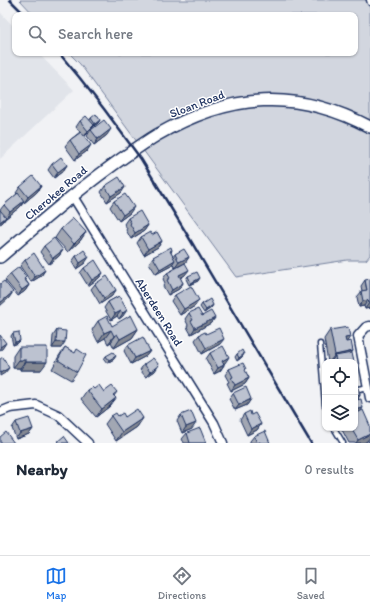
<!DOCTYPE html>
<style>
body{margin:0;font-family:Itim,sans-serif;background:#f6f6f7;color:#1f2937}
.controls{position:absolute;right:12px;bottom:12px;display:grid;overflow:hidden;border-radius:8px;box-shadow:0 1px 3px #0004}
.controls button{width:36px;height:36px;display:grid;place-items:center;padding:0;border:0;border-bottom:1px solid #e0e1e3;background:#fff;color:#1f2937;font:20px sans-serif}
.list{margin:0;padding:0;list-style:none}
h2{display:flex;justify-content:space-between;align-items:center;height:52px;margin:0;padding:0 16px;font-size:17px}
h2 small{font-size:13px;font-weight:400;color:#747a83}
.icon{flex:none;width:22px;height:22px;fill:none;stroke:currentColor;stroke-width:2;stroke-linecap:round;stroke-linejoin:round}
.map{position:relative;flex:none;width:370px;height:443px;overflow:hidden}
.search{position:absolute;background:#fff;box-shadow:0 1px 3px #0004;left:12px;right:12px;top:12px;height:44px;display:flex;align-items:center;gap:10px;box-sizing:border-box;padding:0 14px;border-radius:8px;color:#747a83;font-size:15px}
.sheet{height:112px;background:#fff}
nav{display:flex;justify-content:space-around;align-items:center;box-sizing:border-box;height:56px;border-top:1px solid #e0e1e3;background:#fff;font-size:11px;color:#747a83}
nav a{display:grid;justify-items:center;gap:2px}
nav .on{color:#1a73e8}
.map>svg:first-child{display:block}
.built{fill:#e1e4ea}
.green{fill:#d2d6df;stroke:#76829e}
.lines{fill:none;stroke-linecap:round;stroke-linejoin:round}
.lane-casing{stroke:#1b2f5e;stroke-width:7}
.street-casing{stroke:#1b2f5e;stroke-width:11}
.secondary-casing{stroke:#1b2f5e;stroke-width:14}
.lane{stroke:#fff;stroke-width:4}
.street{stroke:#fff;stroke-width:8}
.secondary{stroke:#fff;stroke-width:11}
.rail{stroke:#1b2f5e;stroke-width:2.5}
.wall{fill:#a2a7b3;stroke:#1b2f5e}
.shaded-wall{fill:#848892;stroke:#1b2f5e}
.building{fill:#bcc2d0;stroke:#1b2f5e}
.labels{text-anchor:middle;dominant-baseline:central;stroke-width:3;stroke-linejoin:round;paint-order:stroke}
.street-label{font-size:12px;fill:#1b2f5e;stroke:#fff}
</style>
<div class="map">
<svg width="370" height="443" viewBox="0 0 370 443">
<rect width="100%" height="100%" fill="#f1f2f5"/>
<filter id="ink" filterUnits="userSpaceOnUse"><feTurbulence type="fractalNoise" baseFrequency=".025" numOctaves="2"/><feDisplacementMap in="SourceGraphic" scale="8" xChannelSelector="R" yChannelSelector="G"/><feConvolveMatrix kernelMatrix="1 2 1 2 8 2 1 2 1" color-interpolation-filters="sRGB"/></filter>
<g filter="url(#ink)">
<path class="built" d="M0 12 15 28V53H38L74 90 0 159Z"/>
<path class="green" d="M20 0H370V255L366 260H347L236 277 80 64 69 53H355V15H34Z"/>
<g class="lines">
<defs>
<path id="lane" d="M369 0 370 3
M320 344 325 405
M355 390 368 387
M334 428 343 443"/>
<path id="street" d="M72 195 214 423 223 443
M370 326 366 327 358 336 370 398
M0 412 10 408 36 405 58 415 88 443"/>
<path id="secondary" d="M0 257C41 222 82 186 127 155 137 148 147 141 157 135 230 93 296 88 370 127"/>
</defs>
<use href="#lane" class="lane-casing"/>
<use href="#street" class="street-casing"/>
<use href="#secondary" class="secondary-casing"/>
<use href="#lane" class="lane"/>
<use href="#street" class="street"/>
<use href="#secondary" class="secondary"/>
<path class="rail" d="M10 0 25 15
M59 53 79 77 104 109 141 159 185 231 311 443"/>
</g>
<path class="wall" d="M91 118 100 120 98 123 94 126 91 130 107 135 94 145 87 136 90 131 85 136 87 151 75 160 65 146 70 140 80 132 76 127 80 121 90 120Z
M52 164 67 165 63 171 54 178 48 170Z
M41 186 37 192 24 203V202L20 207 6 218 2 223 0 210 4 205 17 194 16 193 20 187Z
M105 186 125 187 121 193 107 202 101 192Z
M114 201 130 213 119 221 110 207Z
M128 218 148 225 144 231 131 239 126 230 127 228 124 224Z
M61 229 86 232 80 241 68 252 55 238Z
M152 235 162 241 158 247 144 255 137 243 141 237Z
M44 246 63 250 59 256 49 264 40 252Z
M172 250 171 253 173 257 175 254 189 257 185 263 175 268 172 263 171 266 156 274 149 263 153 257Z
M76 256 85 263 76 269 72 262Z
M25 260 45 270 41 276 31 282 20 266Z
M84 268 103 273 99 278 88 286 80 273Z
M167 273 185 275 180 278 183 283 179 289 168 295 163 286 165 283 163 279Z
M10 274 25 279 29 285 25 291 18 296 5 280Z
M188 276 198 281 189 285 186 279Z
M365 280 370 308 365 309 364 306 359 307 357 297 362 291 361 286Z
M95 284 116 290 112 296 100 304 91 289Z
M175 295 195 306 180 315 171 301Z
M119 296 123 316 119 319 117 316 111 320 104 308 108 302Z
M202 304 213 305 211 308 204 313 200 307Z
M189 313 202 316 215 318 211 323 191 334 187 327 188 325 185 319Z
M98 321 112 326 138 329 132 338 114 348 111 342 108 344 105 338 98 342 92 330Z
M57 330 61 348H52L53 336Z
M330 330 347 342 353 351 351 353 354 362H328L324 339Z
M13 333 20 341 18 343 13 345 11 336Z
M206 334 220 344 202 354 195 340 199 335Z
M128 345 150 351 146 356 131 364 124 351Z
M19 347 41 370H20V368H13V356Z
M65 347 74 353 77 372 71 380 52 369 59 356Z
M210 353 225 363 224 364V365L220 371 214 374 206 359Z
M237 354H244L242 357 237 361 235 357Z
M106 356 114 359 107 363 104 359Z
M144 364 155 371 146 377 140 370Z
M229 369 245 371 249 378 245 384 231 391 227 383 229 382 225 375Z
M355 386 360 395 358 399 361 411 367 441 364 443H349L341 428H355Z
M87 390 104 392H117L114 396 116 398 110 406 96 417 81 399Z
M233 393 251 399 247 405 235 410 229 399Z
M244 414 251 415 261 424 257 430 247 435 240 420Z
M181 415 192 429 182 433 177 421Z
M111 416H118L143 418 137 427 116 441 105 424Z
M16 422 33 429 29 434 16 439 12 428Z
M187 433 206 443H184L182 439Z
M254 436 270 443H250V441Z
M370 439V443H367Z"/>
<path class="shaded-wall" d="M100 120 98 123 94 126 90 131 84 137 88 131 93 127 95 124Z
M111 129 107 135 94 145 98 139Z
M91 145 87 151 75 160 79 154Z
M67 165 63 171 54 178 58 172Z
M41 186 37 192 24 203 28 197Z
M125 187 121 193 107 202 111 196Z
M24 201 20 207 6 218 10 212Z
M134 207 130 213 119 221 123 215Z
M6 217 2 223 0 224V222Z
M148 225 144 231 131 239 135 233Z
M86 232 80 241 68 252 74 244Z
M162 241 158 247 144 255 148 249Z
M63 250 59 256 49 264 53 258Z
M89 257 85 263 76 269 80 263Z
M189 257 185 263 175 268 179 262Z
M175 260 171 266 156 274 160 269Z
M45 270 41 276 31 282 35 277Z
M189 270 185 275 175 281 179 275Z
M103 273 99 278 88 286 92 280Z
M200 278 198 281 189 285 191 283Z
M183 283 179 289 168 295 172 290Z
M29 285 25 291 18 296 22 290Z
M116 290 112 296 100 304 104 298Z
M13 292 9 298 0 306V303Z
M199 300 195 306 180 315 184 309Z
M368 300 364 306 359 307 363 301Z
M369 303H370V308L365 309Z
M213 305 211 308 204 313 206 310Z
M127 310 123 316 119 319 123 313Z
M121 311 117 316 111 320 115 314Z
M215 318 211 323 191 334 195 328Z
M138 329 132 338 114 348 120 339Z
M111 330 105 338 98 342 104 333Z
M117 334 111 342 108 344 114 336Z
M350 337 344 346 345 338Z
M224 339 220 344 202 354 206 348Z
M20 341 18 343 13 345 15 342Z
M56 342H65L61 348H52Z
M6 343 2 349 0 350V347Z
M150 351 146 356 131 364 135 358Z
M353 351 347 360 335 356 331 362H329L335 355Z
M244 354 242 357 237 361 239 358Z
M116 356 114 359 107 363 109 360Z
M229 357 225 363 218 367 222 361Z
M19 360H26L20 368H13Z
M26 362H47L41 370H20Z
M159 365 155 371 146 377 150 372Z
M224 365 220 371 214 374 218 368Z
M9 368 5 373 0 376V373Z
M249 378 245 384 231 391 235 385Z
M360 395 355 403V396Z
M116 398 110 406 96 417 102 409Z
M251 399 247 405 235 410 239 405Z
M363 408 357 417H355V410Z
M143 418 137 427 116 441 122 432Z
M196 423 192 429 182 433 186 427Z
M261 424 257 430 247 435 251 429Z
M33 429 29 434 16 439 20 433Z
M370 434V437L367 441 364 443H356L358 440Z"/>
<path class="building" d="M96 114 100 120 95 124 91 118Z
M86 116 94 125 88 131 80 121Z
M104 120 111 129 98 139 91 130Z
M81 132 91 145 79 154 70 140Z
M61 157 67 165 58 172 52 164Z
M33 176 41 186 28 197 20 187Z
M119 177 125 187 111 196 105 186Z
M18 193 24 201 10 212 4 205Z
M125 194 134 207 123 215 114 201Z
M0 210 6 217 0 222Z
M140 211 148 225 135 233 130 224 131 223 128 218Z
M73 218 86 232 74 244 61 229Z
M150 232 152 235 157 232 162 241 148 249 141 237Z
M54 238 63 250 53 258 44 246Z
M171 247 172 250 170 251 175 260 160 269 153 257Z
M184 249 189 257 179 262 175 254Z
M84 250 89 257 80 263 76 256Z
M34 253 45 270 35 277 25 260Z
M95 260 103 273 92 280 84 268Z
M185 263 189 270 179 275 183 283 172 290 167 280 170 278 167 273Z
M19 267 26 277 24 279 29 285 22 290 10 274Z
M197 272 200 278 191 283 188 276Z
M107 276 116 290 104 298 95 284Z
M370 279V303H369L368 300 363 301 361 291 367 290 365 280Z
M4 281 13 292 0 303V284Z
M191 286 199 300 184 309 175 295Z
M119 296 127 310 123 313 121 311 115 314 108 302Z
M210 299 213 305 206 310 202 304Z
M198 309 202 316 211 311 215 318 195 328 191 321 193 320 189 313Z
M131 315 138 329 120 339 117 334 114 336 111 330 104 333 98 321 107 316 112 326Z
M348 327 350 337 345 338 346 342 351 341 353 351 335 355 330 330Z
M219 328 224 339 206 348 199 335 205 332 206 334Z
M57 330 66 331 65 342H56Z
M19 332 20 341 15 342 13 333Z
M0 335 6 343 0 347Z
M143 337 150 351 135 358 128 345Z
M223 346 229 357 222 361 224 365 218 368 210 353Z
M19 347H47V362H26V360H19Z
M65 347 75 353 77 349 86 355 77 372 58 360Z
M242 350 244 354 239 358 237 354Z
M113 352 116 356 109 360 106 356Z
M352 353 354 362H336L335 356Z
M3 357 9 368 0 373V359Z
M153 358 159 365 150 372 144 364Z
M243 363 246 369 245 370 249 378 235 385 231 378 233 377 229 369Z
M355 368 357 376 355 377Z
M99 385 104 392 112 386 117 392 113 395 116 398 102 409 87 390 92 387 94 389Z
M358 385 360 395 355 396 356 400 361 399 363 408 355 410V386Z
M246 387 251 399 239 405 233 393Z
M137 409 143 418 122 432 111 416 116 413 118 416 123 413 125 417Z
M363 410 370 426V434L358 440 351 428H355V414Z
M191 411 196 423 186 427 181 415Z
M250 411 251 415 255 413 261 424 251 429 244 414Z
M29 418 33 429 20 433 16 422Z
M200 428 206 443H190L187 433Z
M265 431 270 443H261L260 442 257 443 254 436Z
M6 432 14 443H0V437Z
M64 436 69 443H58L57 442Z"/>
</g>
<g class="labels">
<g class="street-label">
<text transform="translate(197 104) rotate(-21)">Sloan Road</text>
<text transform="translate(56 193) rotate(-40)">Cherokee Road</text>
<text transform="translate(159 312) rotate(58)">Aberdeen Road</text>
</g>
</g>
</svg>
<div class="controls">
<button><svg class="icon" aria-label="locate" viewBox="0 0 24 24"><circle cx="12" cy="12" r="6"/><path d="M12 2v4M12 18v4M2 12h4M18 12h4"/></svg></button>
<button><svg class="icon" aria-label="layers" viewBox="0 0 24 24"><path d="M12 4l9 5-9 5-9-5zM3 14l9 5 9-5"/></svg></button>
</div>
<div class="search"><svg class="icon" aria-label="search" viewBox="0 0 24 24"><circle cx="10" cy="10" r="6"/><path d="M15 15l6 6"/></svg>Search here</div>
</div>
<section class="sheet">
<h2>Nearby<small>0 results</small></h2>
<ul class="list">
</ul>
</section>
<nav>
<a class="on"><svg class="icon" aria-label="map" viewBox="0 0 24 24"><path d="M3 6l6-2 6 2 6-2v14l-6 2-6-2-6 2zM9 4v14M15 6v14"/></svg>Map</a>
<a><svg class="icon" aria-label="directions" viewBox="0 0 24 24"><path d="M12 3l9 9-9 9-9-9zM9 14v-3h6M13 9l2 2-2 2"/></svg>Directions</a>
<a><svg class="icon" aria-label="saved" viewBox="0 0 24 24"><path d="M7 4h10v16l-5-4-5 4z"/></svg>Saved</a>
</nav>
